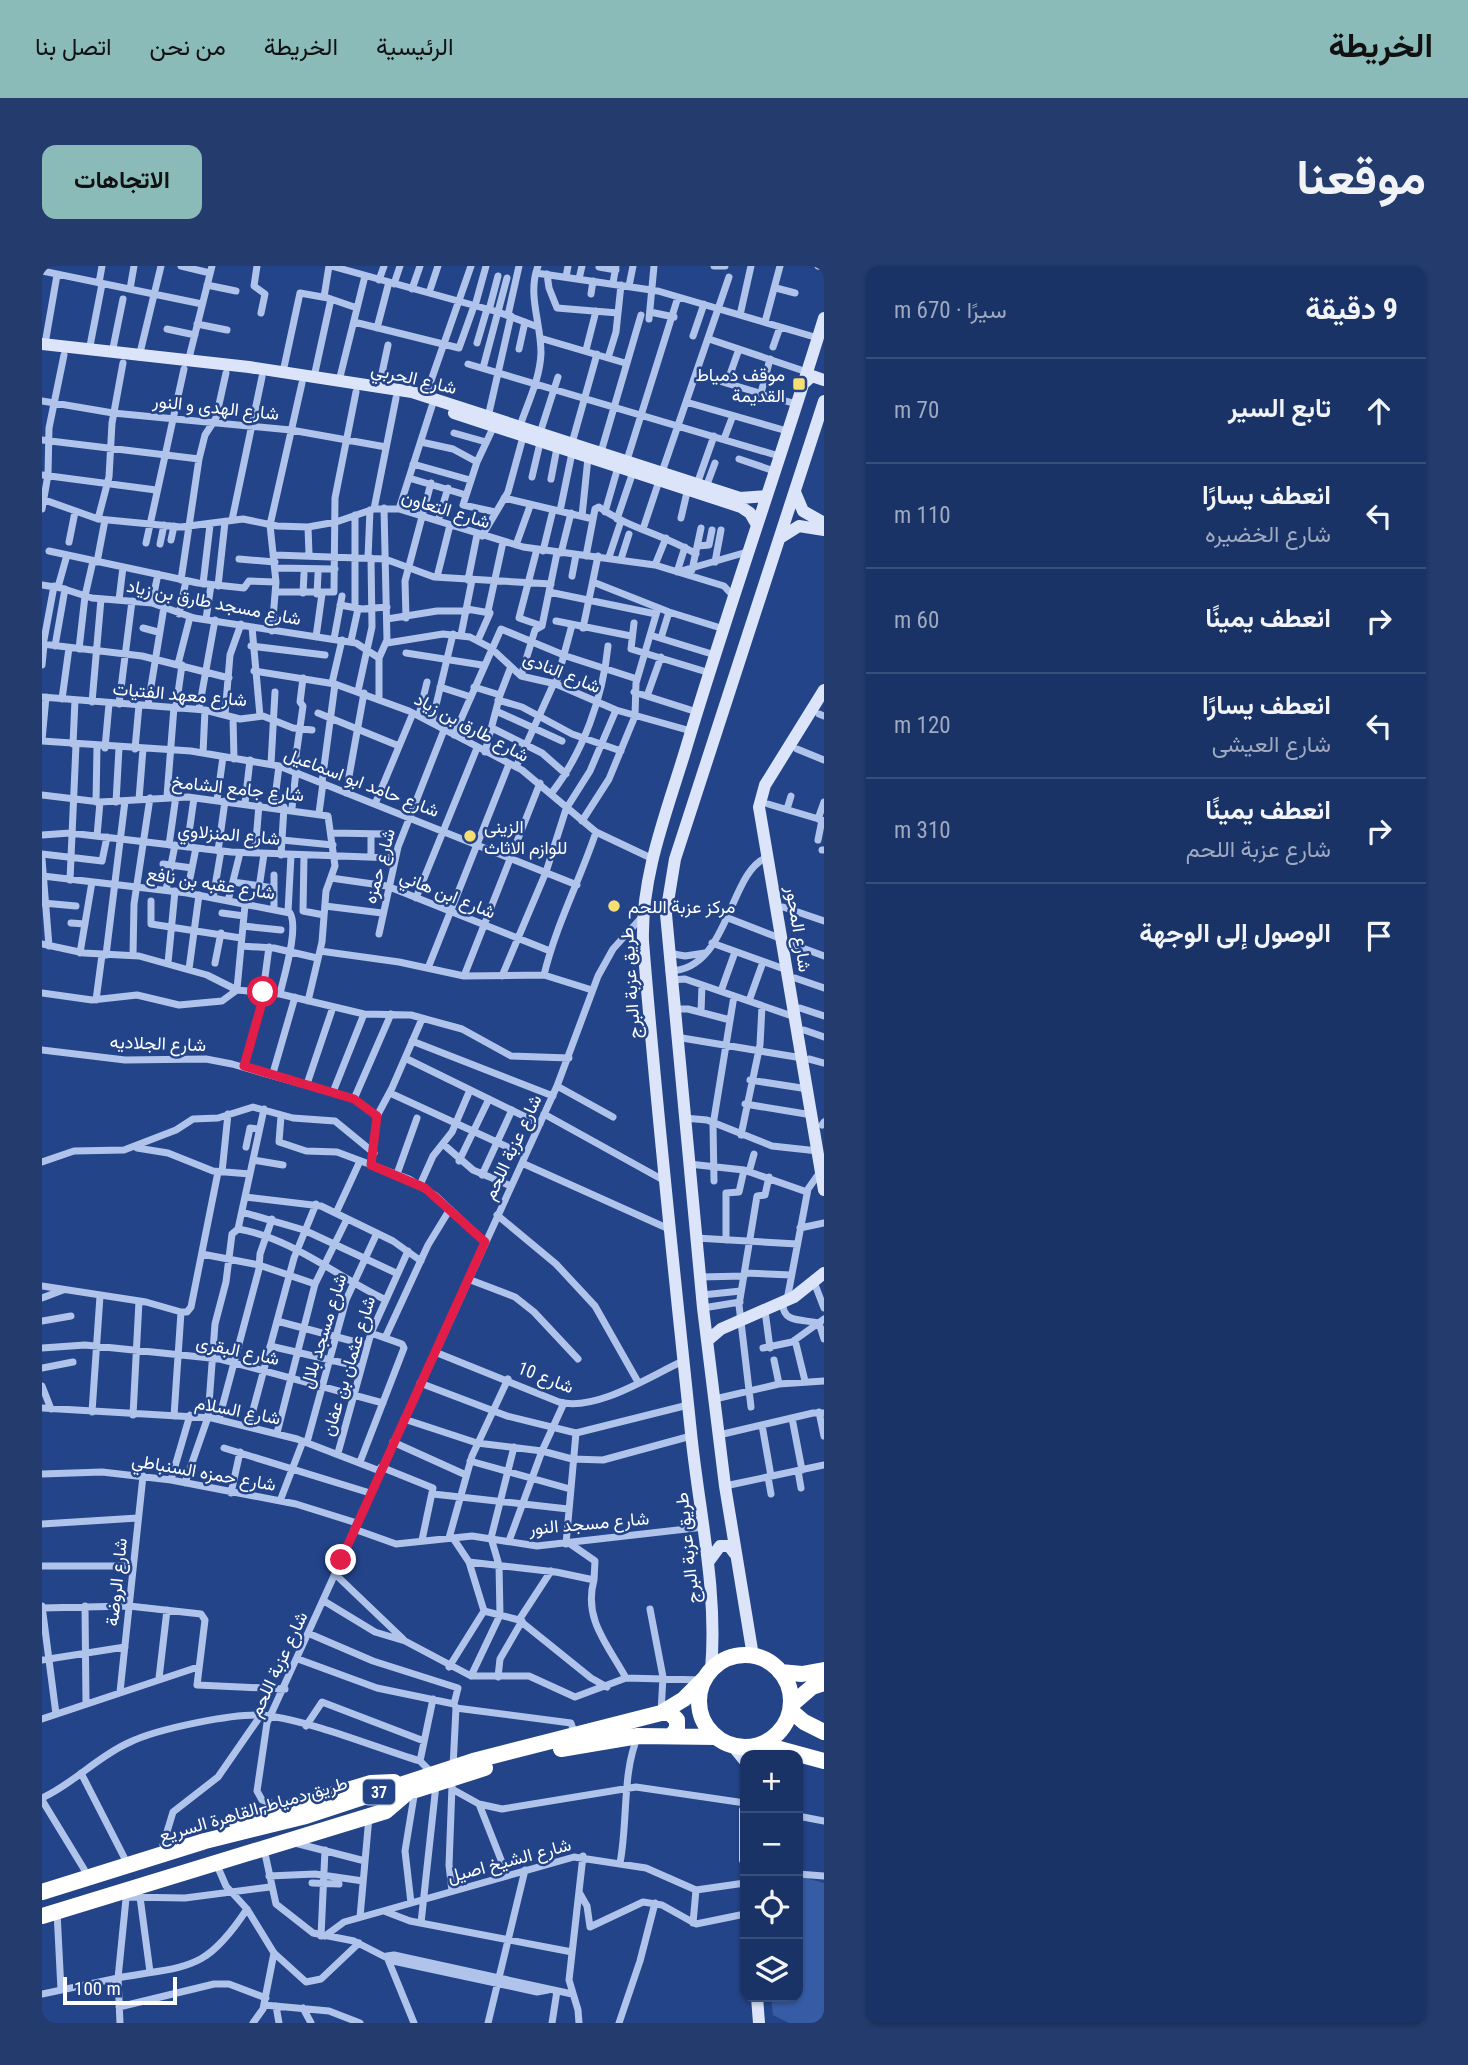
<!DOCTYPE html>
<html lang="ar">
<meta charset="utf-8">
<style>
body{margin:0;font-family:"Roboto Condensed",Vazirmatn,sans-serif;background:#233b6d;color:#f1f3f6;direction:rtl}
.controls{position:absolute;right:21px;bottom:21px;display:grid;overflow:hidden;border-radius:14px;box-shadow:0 2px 5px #0004}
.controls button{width:63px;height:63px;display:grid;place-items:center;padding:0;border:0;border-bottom:2px solid #384e7b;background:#1a3367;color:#f1f3f6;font:35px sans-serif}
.scale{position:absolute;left:21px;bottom:18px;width:114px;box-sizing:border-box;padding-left:7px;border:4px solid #fff;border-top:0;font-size:19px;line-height:24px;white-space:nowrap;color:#fff;-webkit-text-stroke:5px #234489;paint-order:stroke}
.stop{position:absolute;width:21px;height:21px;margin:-16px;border:5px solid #e11d48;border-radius:50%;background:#fff}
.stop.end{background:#e11d48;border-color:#fff;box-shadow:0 2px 7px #0008}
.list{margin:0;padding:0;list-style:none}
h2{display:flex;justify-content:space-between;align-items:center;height:91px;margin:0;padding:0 28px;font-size:30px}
h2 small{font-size:23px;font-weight:400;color:#9faac0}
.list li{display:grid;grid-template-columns:46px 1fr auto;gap:21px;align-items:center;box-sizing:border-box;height:105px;padding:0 28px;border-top:2px solid #384e7b}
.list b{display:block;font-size:26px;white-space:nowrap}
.list p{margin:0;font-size:23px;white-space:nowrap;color:#9faac0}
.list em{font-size:23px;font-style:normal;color:#9faac0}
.icon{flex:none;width:38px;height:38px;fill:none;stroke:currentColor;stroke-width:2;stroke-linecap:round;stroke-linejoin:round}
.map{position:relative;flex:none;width:782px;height:1757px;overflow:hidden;direction:ltr;border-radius:14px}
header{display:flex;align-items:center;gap:42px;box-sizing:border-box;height:98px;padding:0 35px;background:#8bbbb9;color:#111}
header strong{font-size:33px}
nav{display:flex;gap:38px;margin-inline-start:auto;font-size:24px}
.intro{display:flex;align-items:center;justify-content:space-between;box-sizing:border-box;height:168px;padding:0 42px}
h1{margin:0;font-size:49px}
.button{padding:18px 32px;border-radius:14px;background:#8bbbb9;color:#111;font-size:24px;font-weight:700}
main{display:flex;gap:42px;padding:0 42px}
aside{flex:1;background:#1a3367;border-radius:14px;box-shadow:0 2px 5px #0004}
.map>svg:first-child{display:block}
.green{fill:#375ca6}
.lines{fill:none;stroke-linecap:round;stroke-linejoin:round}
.street{stroke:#b0c3ea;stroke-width:7}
.secondary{stroke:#dbe4f8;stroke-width:12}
.highway{stroke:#fff;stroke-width:16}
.route{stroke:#e11d48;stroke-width:9}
.poi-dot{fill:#f5df73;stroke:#234489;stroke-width:2.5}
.labels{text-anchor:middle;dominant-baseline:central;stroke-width:5;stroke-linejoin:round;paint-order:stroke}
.shield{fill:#234489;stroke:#bdc7dc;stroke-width:2}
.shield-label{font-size:16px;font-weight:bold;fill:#fff}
.poi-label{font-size:18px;fill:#fff;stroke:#234489;text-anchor:start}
.street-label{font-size:18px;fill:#fff;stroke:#234489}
</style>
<header>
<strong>الخريطة</strong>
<nav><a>الرئيسية</a><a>الخريطة</a><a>من نحن</a><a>اتصل بنا</a></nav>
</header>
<div class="intro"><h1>موقعنا</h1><a class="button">الاتجاهات</a></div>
<main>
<aside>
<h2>9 دقيقة<small>سيرًا · 670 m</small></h2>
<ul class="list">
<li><svg class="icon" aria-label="ahead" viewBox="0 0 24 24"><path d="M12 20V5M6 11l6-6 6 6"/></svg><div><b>تابع السير</b></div><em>70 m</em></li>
<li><svg class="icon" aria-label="left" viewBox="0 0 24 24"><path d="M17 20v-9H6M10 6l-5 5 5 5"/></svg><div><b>انعطف يسارًا</b><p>شارع الخضيره</p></div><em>110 m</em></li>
<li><svg class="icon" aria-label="right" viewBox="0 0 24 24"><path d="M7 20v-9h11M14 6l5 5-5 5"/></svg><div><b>انعطف يمينًا</b></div><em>60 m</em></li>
<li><svg class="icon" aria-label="left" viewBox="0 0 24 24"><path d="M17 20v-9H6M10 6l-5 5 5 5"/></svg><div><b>انعطف يسارًا</b><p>شارع العيشى</p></div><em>120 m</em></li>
<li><svg class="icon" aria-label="right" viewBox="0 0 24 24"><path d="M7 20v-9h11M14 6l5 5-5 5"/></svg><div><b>انعطف يمينًا</b><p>شارع عزبة اللحم</p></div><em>310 m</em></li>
<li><svg class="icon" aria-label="arrive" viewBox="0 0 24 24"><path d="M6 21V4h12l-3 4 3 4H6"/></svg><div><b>الوصول إلى الوجهة</b></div></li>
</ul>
</aside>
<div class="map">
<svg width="782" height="1757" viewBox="0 0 782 1757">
<rect width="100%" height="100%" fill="#234489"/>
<path class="green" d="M756 1610 782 1617V1757H747L731 1749 729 1731H756Z"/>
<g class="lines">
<path class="street" d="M139 0 168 7
M215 0 212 20 223 28 219 47
M289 0 456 46 496 61
M672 0H683
M776 0 782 1
M557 1 574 4
M0 5 160 38
M494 7 616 25 776 72
M505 8 507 22 515 42 576 47
M524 11 526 0
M537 13 540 0
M337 14 342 0
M57 17 60 0
M571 17 574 0
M352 18 358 0
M165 19 194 25
M587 20 591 0
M734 22 753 27
M88 23 92 0
M370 23 378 0
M387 27 396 0
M549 28 551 15
M282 31 287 0
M433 40 444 0
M447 44 456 10
M608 46 632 51
M466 49 477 0
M698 49 709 0
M607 53 612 0
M312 56 417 82 432 40
M723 56 738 0
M155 58 185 64
M335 62 347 16
M125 63 153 69
M651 70 662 38
M498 72 583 97
M667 73 765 106
M435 77 445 43
M3 78 15 9
M731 81 738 61
M477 83 483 56
M544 84 554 45
M47 85 60 18
M70 87 81 33
M97 91 119 0
M566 92 574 66 579 19
M146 96 170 0
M426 98 737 190
M441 102 465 12
M241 106 258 27 286 32 315 42
M654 108 754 138
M272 111 289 33
M297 115 323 10
M685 117 697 83
M337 121 346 79
M719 127 728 93
M384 129 429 0
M0 135 71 147 249 164 344 181
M644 136 745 165
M446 151 469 50
M478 160C486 136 498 113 499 87 499 56 485 29 496 0
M451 162 435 196 421 239 453 246
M412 167 444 176
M498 167 516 111
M682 173 690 152
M0 174 157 193
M379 176 411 183 435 196
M530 177 555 88
M559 186 599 49
M697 193 732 205
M585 194 636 31
M371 198 428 214
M620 206 687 11
M0 209 114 224
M490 211 498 177
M367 212 424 229
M509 213 515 182
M655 218 672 170
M664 221 673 197
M462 232 551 253
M0 233 56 253 139 261 201 253 235 260 266 261 294 256 332 243H357L481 281 613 299 682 320 692 331
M0 243 6 209 7 162 22 89
M332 243 354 132
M357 243 390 140
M518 245 530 187
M563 246 576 201
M540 250 546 192
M639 252 646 222
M56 253 67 211 70 157 81 97
M575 253 591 206
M190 254 220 111
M396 255 406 222
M266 261 267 288
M601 263 617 215
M440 270 466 226 481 171
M129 274 132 260
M27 276 33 246
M104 277 142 103
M118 278 122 259
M474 279 488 240
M656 280 667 279 670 264
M495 283 477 352 500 360
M7 285 156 317 202 322 207 315 234 316
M501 285 511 244
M519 287 529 247
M233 289 343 293 392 311 509 318
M544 290 553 243 557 241C586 262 623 269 654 288
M567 291 579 255
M326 292 328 244
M197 293 233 296
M579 293 587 268
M55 296 63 254
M673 296 679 264
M613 299 624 272
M234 302 293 303
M650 304 659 262
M639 305 705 286
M635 306 643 281
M530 310 534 289
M395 311 408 259
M139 314 157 193 163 169 174 152 184 107
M426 314 435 269
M551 316 627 346 682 363
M161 318 168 259
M0 319 19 322 50 332 110 337 152 352 314 377 337 392V432
M176 320 183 256
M16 321 25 289
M234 326H292L293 232 314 126
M507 326 614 348
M261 327 262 308
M275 328 276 308
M77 334 81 301
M110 337 116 308
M298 339 320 343 345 341
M313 342V249
M425 343 448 347 436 374
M446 345 461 276
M137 348 144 315
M364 352 363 315 389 217
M164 353 169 319
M345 353 395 345H425
M514 355 589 370
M592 357 589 383 668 407
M210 361 218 450
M101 362 116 366
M541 362 556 290
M230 365 234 316 228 259 260 117
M419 369 430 314
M608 369 673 389
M274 371 280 328
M619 372 627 346
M292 373 300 330
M309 375 316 343
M345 377 401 368 428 371 449 382 479 410 514 418 574 444 649 465
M0 378 100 390 187 412
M1 379 12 320
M13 380 23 323
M209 380 283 389
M37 383 43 330 51 295
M364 387 440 399
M337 392 345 374 342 242
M136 398 148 351
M0 399 2 379
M212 405 293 418 367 445 480 504 554 566 611 593
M479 410 493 364 500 360 515 287
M290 417 300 374
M514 418 530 359
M398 421 429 431
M432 421 458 429
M316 425 330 361 329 292
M592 426 655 446
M605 430 619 391
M0 431 163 444 198 453 221 450 251 462 270 464
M20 433 27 382
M456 434 480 441 530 468 579 485
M50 436 59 333
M77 438 90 335
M106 439 122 341
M134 441 140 399
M157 443 173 354
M454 445 520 475
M276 447 357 480
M777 448 782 450
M183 449 188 389 199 358
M377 449 385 416
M191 452 192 493
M390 456 411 368
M450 462 500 487 524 508
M412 469 459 363 524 390 595 413
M0 474 4 431
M0 475 149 485 237 500 535 619
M31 478 33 434
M63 482 67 438
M93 483 97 439
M755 483 782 494
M443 486 458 429 468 403
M161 487 163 444
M229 498 233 426
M474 501 512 417
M252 504 261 440 258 436 261 412
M280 516 293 418
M304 527 322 427
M509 528C541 487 561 431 566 380
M0 529 58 536 146 531 286 550 293 600 284 625 280 676 266 735
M125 530 132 441
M97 533 101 483
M175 534 181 491
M54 536 55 481
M74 536 77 482
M203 537 208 494
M333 538 371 447
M726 538 780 554 776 574
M232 540 237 500
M250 542 254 505
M745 543 749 530
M277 547 281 517
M776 553 782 536
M540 555 567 513 593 450 594 417 616 342
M290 567 344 568
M0 569 28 567 189 586 352 592
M55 570 58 536
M240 574 291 579
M127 579 134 530
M145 581 152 532
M780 584H782
M176 585 183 535
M213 587 217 539
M0 588 60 595 65 571
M239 589 242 541
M262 590 261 645 282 649
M329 591V568
M0 593 7 680
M121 598 150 602
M1 610 145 627 248 647C257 662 242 710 238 728
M289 612 345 620 508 685
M28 614 34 479
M191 616 232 622
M217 622 222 588
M124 624 133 579
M145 627 154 582
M171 632 179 585
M374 632 435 482
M109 635V658L199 672
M186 635 198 587
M1 637 34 640
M283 640 340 647
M741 641 782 655
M232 642V609
M246 646 249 589
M180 647 202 650
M686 652 740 673
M29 657 43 658
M201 660 239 664
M337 668 356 581 402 464
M670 677 745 704
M747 677 782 690
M0 678 42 687 97 690 165 709 195 724 238 728 322 748 369 749 420 763 469 790 527 792
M199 680 232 682 275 692
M278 685 357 696 422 710 502 709 550 724
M38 687 50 616
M626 687 643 690 663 687
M64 689 83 535
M91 689 92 638 108 532
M126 697 133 625
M173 697 179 667
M386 702 467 498
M147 703 157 629
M627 705C688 705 686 604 726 591
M502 709C514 659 538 614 554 566
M422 710 498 517
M460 710 504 606 524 543 548 505 574 444
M753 712 782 722
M629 714 643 713 753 751
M195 723 203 639
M679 725 693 686
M221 726 227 681
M0 727 50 734 95 729 137 739 180 735 195 724
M54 734 60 689
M707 735 721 696
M758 742 782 750
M631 743H646L688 754
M659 746 660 719
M762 764 782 771
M634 771 760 792
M370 775 511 830
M0 784 83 794 164 793 190 798 312 833 335 850
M363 792 498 858
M767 793 782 797
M202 800 223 726
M231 807 253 731
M708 814 766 823
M265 818 291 741
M515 820 571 851
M291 826 322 748
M348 827 483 889
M312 833 349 748
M703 838 770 849
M502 848 623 915
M239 850 237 876 264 885 295 886 367 913 394 930 443 976
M642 852 665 854 730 880 776 885
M780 859 782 856
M699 869 718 779 720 740
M401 878 431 904 469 920
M204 881 208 862 217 863
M95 882 126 887 171 905 208 908
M211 894 241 899
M417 895 447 833
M0 896 32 885 82 884 134 864 151 853 176 852 211 841 251 852 293 855 332 887
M480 897 627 963
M647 898 702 904 765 926
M329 899 335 850 350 822 380 753
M180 906 186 848
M707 906 712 888
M355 908 375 852
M440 909 470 844
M672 915 671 859 692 730
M378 919 391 890 410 866 428 824
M203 931 279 940 351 975 379 995
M200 946 262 964 354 1007
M294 947 318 895
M455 949 514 998 553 1040 596 1116
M758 962 782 957
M196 963C250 972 294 1010 342 1033
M654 972 755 978
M684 974V927L697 926 702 904
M160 988 217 999 273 1018
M703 1007 749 1009
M658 1011 702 1010
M426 1013 473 1031 492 1046 536 1093
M772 1016 782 1042
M0 1020 104 1036 139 1046
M660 1029 699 1025
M0 1032 21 1024
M745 1034 766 923 778 906
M741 1037C740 1058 762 1053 777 1057L782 1073
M661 1042 698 1036
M723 1045 728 1082
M139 1046H145L149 1041 176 906
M0 1055 29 1050
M235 1055 325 1079
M343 1072 386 979 408 943
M753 1074 763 1115
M228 1080 319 1101
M0 1082 43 1079 178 1093 341 1137
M721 1082 750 1076 782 1053
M393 1086 517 1136C554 1146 608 1110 641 1095
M732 1094 737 1118
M0 1102 31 1096
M378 1117 465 1150 534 1167 646 1139
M0 1120 9 1143
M673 1133 737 1118 782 1115
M709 1141 697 1039 715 930 723 929 727 911
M0 1142 170 1152 255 1173 338 1205
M50 1146 58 1030
M777 1146 782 1170
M91 1149 97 1035
M132 1150 139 1046
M750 1152 760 1204
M177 1153 217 1003 218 988 230 953
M362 1153 435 1177 500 1185 530 1193 561 1194 649 1170
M207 1159 252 992 274 938
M720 1159 729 1210
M235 1167 273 1018 305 953
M677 1169 771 1147H782
M265 1176 304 1034 335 967
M351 1176 424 1209
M182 1182 328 1227
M296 1187 329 1067 366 985
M428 1195 528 1223
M318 1196 362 1082 360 1078 329 1067
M339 1201 391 1222 380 1274
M756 1205 759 1222
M0 1208 60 1206 129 1214 254 1238 315 1257
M726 1211 729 1228
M129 1214 148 1149
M143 1217 166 1151 173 1058 184 1016 190 968 196 963 222 843
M683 1220 782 1199
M189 1227 198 1186
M391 1228 526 1243
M238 1235 261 1175
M0 1258 96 1252
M312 1263 354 1278 430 1270 495 1280 662 1261
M407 1272 430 1190 466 1113
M467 1275 500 1185 522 1137
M524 1278 534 1167
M427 1296 514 1306 552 1314 553 1295 527 1277
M0 1300H91
M293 1308 361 1373
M552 1314C541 1353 566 1379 584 1412
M282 1335 333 1366 363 1375 429 1410H487L533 1431 584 1412 659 1414
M0 1340 14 1448
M43 1340 44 1438
M0 1342 87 1340 159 1348 163 1354 155 1419 243 1423
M608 1343 621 1411 619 1446
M442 1345 477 1354 509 1305
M477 1354 549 1412 565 1421
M268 1368 331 1395 416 1422 412 1438
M256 1393 335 1422 412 1438 414 1442 529 1457 533 1469
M0 1394 83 1381
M407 1401 442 1345 427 1296 411 1272
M429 1410 458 1349 457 1299 449 1272 472 1181
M456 1411 458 1393 480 1355
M117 1412 125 1344
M78 1426 101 1210
M0 1453 156 1401
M264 1460 280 1436 382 1475
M378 1495 391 1433
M411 1501 414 1442
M39 1507 82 1591
M410 1523 437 1538 460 1543 594 1521 703 1537
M0 1532C31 1518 55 1491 86 1477 114 1463 198 1445 228 1450 278 1458 329 1480 378 1495L390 1507
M0 1534 42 1603
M437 1538 465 1609
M238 1540 220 1534 215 1525 225 1457 515 820 556 710 571 683 599 652
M756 1550 782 1555
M253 1577 323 1595
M121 1579 131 1546 176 1511 219 1449
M222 1583 234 1638 271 1667 312 1675 351 1695 495 1726 506 1724
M174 1597 184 1620 205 1643 232 1687 264 1716 279 1713 317 1677
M578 1597C586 1556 580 1506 596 1470
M756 1608 782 1610
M227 1610 273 1608 321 1615
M270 1617 297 1618
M410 1625 407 1599 410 1520
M537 1626 545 1640 548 1661 601 1636 620 1639 654 1658 703 1648
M84 1631 143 1632 228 1621
M98 1631 108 1706
M369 1637 363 1585 373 1524
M342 1645 368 1655 530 1686
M15 1646 19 1724
M318 1651 327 1551
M379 1657 394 1519
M651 1657 654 1624
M279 1670 283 1584
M283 1670 302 1656 532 1591 604 1602 654 1624 703 1617
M345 1690 352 1689 530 1728
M345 1691 372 1757
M0 1728 76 1712 85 1623
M222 1739 287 1745 318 1757
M234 1740 237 1757
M77 1741 172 1718H187L224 1732
M261 1742 269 1757
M78 1757 76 1712C146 1699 163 1707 205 1643
M211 1757 221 1743 232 1687
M446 1757 483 1604
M510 1757 515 1725
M537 1757 536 1744 527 1714 541 1590
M577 1757 598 1695 613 1637"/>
<path class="secondary" d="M0 78 207 101 370 126 698 232 724 230
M761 118 770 110 782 114
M412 147 699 241 708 247 715 259
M753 226 761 245 782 257
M738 272 757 260 782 264
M782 424 723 519 717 541 782 924
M665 1075 679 1063 752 1031 782 1007
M667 1295 678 1280H687L693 1288
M711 1390 683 1220 661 1042 624 648 633 593 782 135
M669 1404C676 1324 657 1246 649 1167 632 1003 614 840 601 675 599 608 626 543 645 479 688 336 738 195 782 52
M689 1478 703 1495
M703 1544V1594
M715 1731 717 1757"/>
<path class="highway" d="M657 1435a46 46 0 1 1 92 0a46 46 0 1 1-92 0Z
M738 1406 760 1408 782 1404
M749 1439 770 1421 782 1417
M748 1444 762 1456 782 1466
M619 1447H628L635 1454V1463L629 1470
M713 1480 734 1482 782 1495
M519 1483 596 1470 675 1471
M374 1524 443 1502
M195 1557 329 1517 352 1516
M0 1626 163 1575 264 1550 431 1495 619 1447 642 1433 664 1411
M0 1650 344 1545 365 1527"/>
</g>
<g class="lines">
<path class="route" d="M221 726H223L202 800 312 833 335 850 329 899 383 922 443 976 299 1294"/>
</g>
<g class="poi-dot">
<rect x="750" y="111" width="14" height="14" rx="3.5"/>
<circle cx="428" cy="570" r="7"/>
<circle cx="572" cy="640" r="7"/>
</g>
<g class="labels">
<rect class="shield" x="321" y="1513.5" width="32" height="25" rx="5"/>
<g class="shield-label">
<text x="337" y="1526">37</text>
</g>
<g class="poi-label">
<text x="743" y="108" text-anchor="end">موقف دمياط<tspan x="743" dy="21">القديمة</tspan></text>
<text x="442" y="560">الزينى<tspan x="442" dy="21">للوازم الاثاث</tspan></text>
<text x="586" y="640">مركز عزبة اللحم</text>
</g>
<g class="street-label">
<text transform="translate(372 112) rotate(13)">شارع الحربي</text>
<text transform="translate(174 141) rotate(6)">شارع الهدى و النور</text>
<text transform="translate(404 243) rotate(17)">شارع التعاون</text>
<text transform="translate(172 336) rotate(11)">شارع مسجد طارق بن زياد</text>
<text transform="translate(520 406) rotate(22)">شارع النادى</text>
<text transform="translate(138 428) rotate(5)">شارع معهد الفتيات</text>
<text transform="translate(430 461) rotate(28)">شارع طارق بن زياد</text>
<text transform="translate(320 516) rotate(21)">شارع حامد ابو اسماعيل</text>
<text transform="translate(196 522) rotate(6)">شارع جامع الشامخ</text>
<text transform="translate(187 568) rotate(5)">شارع المنزلاوي</text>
<text transform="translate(337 600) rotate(-75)">شارع حمزه</text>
<text transform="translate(169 617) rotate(9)">شارع عقبه بن نافع</text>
<text transform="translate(406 628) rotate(22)">شارع ابن هاني</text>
<text transform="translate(757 663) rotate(81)">شارع المحور</text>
<text transform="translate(588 717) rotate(-94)">طريق عزبة البرج</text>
<text transform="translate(116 777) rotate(2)">شارع الجلاديه</text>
<text transform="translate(470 881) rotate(-65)">شارع عزبة اللحم</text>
<text transform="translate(281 1065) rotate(-73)">شارع مسجد بلال</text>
<text transform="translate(196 1084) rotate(12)">شارع البقرى</text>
<text transform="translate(306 1100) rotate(-73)">شارع عثمان بن عفان</text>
<text transform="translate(504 1111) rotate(21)">شارع 10</text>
<text transform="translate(196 1144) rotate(11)">شارع السلام</text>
<text transform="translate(162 1206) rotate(10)">شارع حمزه السنباطي</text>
<text transform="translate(547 1257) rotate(-5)">شارع مسجد النور</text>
<text transform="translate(645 1282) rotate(-96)">طريق عزبة البرج</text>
<text transform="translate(74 1316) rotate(-84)">شارع الروضة</text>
<text transform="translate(236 1398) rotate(-65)">شارع عزبة اللحم</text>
<text transform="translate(211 1543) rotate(-16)">طريق دمياط, القاهرة السريع</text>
<text transform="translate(467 1594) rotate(-15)">شارع الشيخ اصيل</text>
</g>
</g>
</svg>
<div class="controls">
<button>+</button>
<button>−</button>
<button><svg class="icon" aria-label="locate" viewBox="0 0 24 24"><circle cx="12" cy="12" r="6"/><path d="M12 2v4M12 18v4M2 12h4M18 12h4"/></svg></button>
<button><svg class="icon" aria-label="layers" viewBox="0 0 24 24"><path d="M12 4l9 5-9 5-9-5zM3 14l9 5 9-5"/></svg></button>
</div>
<div class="scale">100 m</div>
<div class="stop" style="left:221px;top:726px"></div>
<div class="stop end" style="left:299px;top:1294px"></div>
</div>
</main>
